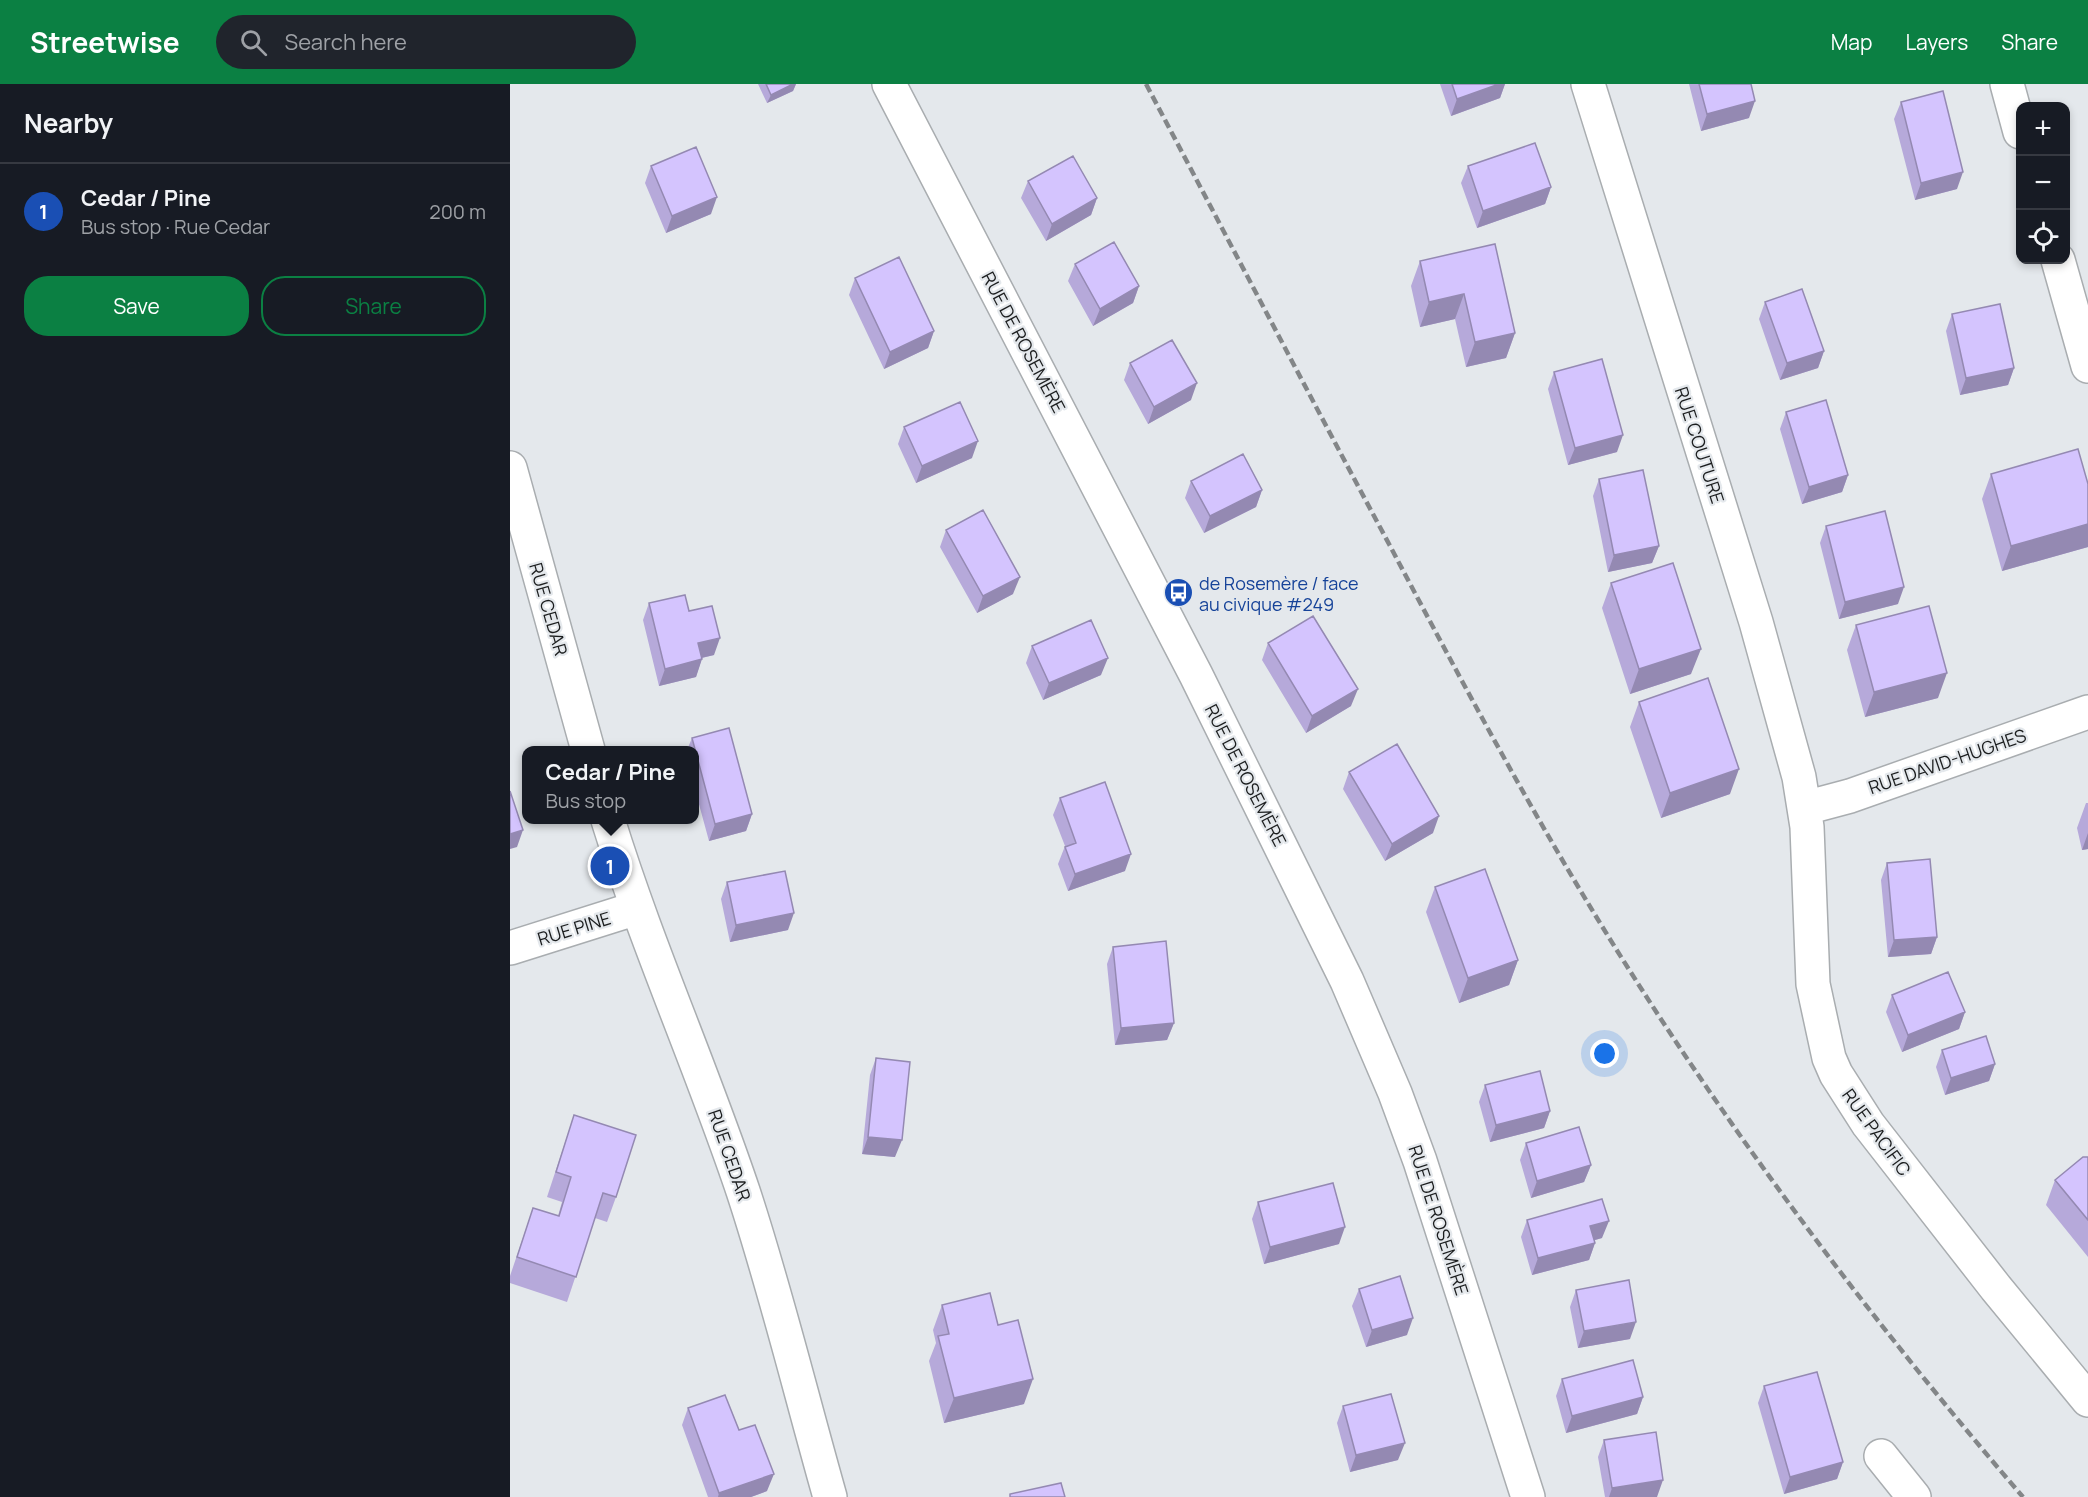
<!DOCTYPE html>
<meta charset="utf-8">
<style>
body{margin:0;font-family:Manrope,sans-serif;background:#20242c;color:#f1f3f6}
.controls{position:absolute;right:18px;top:18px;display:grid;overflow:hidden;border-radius:12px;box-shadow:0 3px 9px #0003}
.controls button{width:54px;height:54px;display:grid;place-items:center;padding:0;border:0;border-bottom:2px solid #363941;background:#171b24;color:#f1f3f6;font:30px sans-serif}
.you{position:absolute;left:1095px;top:970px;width:21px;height:21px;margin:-15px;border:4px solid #fff;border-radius:50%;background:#1a73e8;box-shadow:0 0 0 9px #1a73e833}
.badge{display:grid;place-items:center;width:39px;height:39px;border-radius:50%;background:#0b8043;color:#fff;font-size:20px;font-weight:700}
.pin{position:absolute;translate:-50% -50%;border:3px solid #fff;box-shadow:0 2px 6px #0006}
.popup{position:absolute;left:12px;top:662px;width:177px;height:78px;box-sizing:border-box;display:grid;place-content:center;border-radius:12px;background:#171b24;filter:drop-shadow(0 2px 4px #0005);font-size:20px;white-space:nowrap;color:#9ea1a6}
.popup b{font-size:22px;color:#f1f3f6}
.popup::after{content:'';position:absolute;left:50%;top:100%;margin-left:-12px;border:12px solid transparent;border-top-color:#171b24}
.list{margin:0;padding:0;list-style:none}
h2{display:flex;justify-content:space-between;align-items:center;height:78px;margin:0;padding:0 24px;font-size:26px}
h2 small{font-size:20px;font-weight:400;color:#9ea1a6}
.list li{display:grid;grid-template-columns:39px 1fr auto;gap:18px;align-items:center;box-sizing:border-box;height:96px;padding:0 24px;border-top:2px solid #363941}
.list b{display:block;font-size:22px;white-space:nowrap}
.list p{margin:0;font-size:20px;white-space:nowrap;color:#9ea1a6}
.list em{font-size:20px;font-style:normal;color:#9ea1a6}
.actions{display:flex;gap:12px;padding:18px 24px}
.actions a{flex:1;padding:14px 0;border:2px solid #0b8043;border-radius:24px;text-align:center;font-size:21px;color:#0b8043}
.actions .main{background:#0b8043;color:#fff}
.icon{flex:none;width:33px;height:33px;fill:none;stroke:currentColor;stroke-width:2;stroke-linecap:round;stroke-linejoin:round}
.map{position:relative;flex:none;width:1578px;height:1413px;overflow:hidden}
header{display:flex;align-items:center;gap:36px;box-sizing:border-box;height:84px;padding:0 30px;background:#0b8043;color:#fff}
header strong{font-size:28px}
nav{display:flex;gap:33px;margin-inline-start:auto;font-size:21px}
.search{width:420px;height:54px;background:#20242c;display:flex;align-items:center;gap:15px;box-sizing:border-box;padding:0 21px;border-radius:33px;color:#9ea1a6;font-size:22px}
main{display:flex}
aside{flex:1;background:#171b24}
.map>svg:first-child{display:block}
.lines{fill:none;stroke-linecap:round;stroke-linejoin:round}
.minor-casing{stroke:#a9adb0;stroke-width:36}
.minor{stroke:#fff;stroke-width:33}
.rail{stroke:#838688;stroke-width:4.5;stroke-dasharray:9 4.5;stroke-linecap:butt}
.wall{fill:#b6a9da}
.shaded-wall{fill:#9489b2}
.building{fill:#d4c4fe;stroke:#9489b2;stroke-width:1.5}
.labels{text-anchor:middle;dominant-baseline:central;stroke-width:4.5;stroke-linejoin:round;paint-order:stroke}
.street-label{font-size:18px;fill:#1b1d1e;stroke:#e4e8ec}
.transit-label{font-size:18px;fill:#164399;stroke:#e4e8ec;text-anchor:start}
</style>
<header>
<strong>Streetwise</strong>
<div class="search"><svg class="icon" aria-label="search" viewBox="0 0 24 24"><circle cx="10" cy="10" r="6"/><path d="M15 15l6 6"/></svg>Search here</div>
<nav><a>Map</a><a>Layers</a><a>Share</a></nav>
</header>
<main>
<aside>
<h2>Nearby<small></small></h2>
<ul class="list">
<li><span class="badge" style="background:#1a4fb4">1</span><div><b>Cedar / Pine</b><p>Bus stop · Rue Cedar</p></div><em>200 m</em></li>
</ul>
<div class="actions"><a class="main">Save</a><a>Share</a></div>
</aside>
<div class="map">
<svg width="1578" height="1413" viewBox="0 0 1578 1413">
<rect width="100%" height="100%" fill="#e4e8ec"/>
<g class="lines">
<defs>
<path id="minor" d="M379 0 686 591 837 897 885 1009 910 1077 1018 1413
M1078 0 1246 538 1289 693 1297 743 1303 900 1319 974 1326 990 1358 1040 1486 1204 1578 1316
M1497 0 1510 48
M1548 176 1578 282
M0 384 78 666
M1295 724 1340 712 1578 628
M98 736C137 862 191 982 233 1107 266 1207 291 1311 320 1413
M0 864 127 824
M1371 1372 1404 1413"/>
</defs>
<use href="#minor" class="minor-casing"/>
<use href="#minor" class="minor"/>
<path class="rail" d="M636 0C717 153 797 307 879 460 953 600 1028 741 1113 876 1232 1065 1367 1243 1513 1413"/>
</g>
<path class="wall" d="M248 0H286L283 7 257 19Z
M930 0H995L990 14 941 32Z
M1179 0H1241L1239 34 1191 47Z
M1391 18 1447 105 1405 116 1384 35Z
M141 82 201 130 156 149 135 99Z
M958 82 1041 103 1035 120 967 144 951 99Z
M518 97 587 114 581 131 536 157 511 114Z
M910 177 1005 249 996 274 956 283 945 235 910 243 901 202Z
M565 180 629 202 623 219 583 242 558 197Z
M345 194 424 247 418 264 374 285 339 211Z
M1255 218 1314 267 1308 284 1270 296 1249 235Z
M1442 230 1504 284 1498 301 1450 311 1436 247Z
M620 279 681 316 638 340 614 296Z
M1044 288 1107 368 1058 381 1038 305Z
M1276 328 1338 391 1332 408 1292 420 1270 345Z
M394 343 462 374 406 399 388 360Z
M1481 390 1578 400V463L1492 487 1472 415Z
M1089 395 1149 462 1142 479 1098 488 1083 412Z
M681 397 752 406 746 423 694 449 675 414Z
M1316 442 1388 520 1329 535 1310 459Z
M436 446 503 510 467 529 430 463Z
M1101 499 1181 590 1120 610 1092 524Z
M139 519 179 527 204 571 192 574 186 593 149 602 133 536Z
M1346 541 1428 614 1355 633 1337 566Z
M758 559 841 622 796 649 752 576Z
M522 562 591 591 533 616 516 579Z
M1129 618 1220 710 1151 734 1120 643Z
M182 654 242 730 236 747 199 757 184 702V666H177Z
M839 688 923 749 875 777 833 705Z
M550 714 615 787 558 807 548 780 555 762 543 731Z
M1576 719H1578V765L1572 766 1567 744Z
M1377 779 1427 853 1421 870 1378 873 1371 796Z
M217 798 278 846 220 858 211 815Z
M925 803 1008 876 999 901 949 919 916 828Z
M603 863 664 939 657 956 605 961 597 880Z
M1382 911 1455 928 1449 945 1392 968 1376 928Z
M1432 966 1485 980 1479 997 1435 1011 1426 983Z
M366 974 385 1073 352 1070 360 991Z
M975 1001 1040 1027 1034 1044 980 1058 969 1018Z
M64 1031 106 1113 97 1138 85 1134 57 1218 0 1199V1192L23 1124 48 1132 52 1118 37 1113Z
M1016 1059 1081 1081 1074 1098 1021 1114 1010 1076Z
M1578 1073V1173L1536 1121 1545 1096Z
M748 1118 829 1160 754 1180 742 1135Z
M1017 1136 1092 1154 1085 1156V1159L1079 1176 1022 1191 1011 1153Z
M849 1205 897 1251 856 1263 842 1222Z
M1066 1206 1120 1255 1068 1264 1060 1223Z
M432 1221 488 1241 514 1320 434 1339 419 1277 426 1259 423 1246Z
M1052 1295 1133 1313 1127 1330 1056 1349 1046 1312Z
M1254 1302 1333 1378 1327 1395 1274 1410 1248 1319Z
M833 1322 888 1376 840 1388 827 1339Z
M178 1324 229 1346 257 1407 241 1413H198L172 1341Z
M1094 1356 1147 1413H1095L1088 1373Z"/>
<path class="shaded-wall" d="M283 0H286L283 7 257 19 261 11Z
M989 0H995L990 14 941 32 947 15Z
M1245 17 1239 34 1191 47 1197 30Z
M1453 88 1447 105 1405 116 1411 99Z
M1041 103 1035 120 967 144 973 127Z
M207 113 201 130 156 149 162 132Z
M587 114 581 131 536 157 542 140Z
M629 202 623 219 583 242 590 225Z
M954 210 945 235 910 243 919 218Z
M424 247 418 264 374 285 380 268Z
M1005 249 996 274 956 283 965 258Z
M1314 267 1308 284 1270 296 1277 279Z
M1504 284 1498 301 1450 311 1456 294Z
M687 299 681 316 638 340 644 323Z
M1113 351 1107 368 1058 381 1065 364Z
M468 357 462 374 406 399 412 382Z
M1338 391 1332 408 1292 420 1299 403Z
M752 406 746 423 694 449 700 432Z
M1578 440V463L1492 487 1501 462Z
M1149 462 1142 479 1098 488 1104 471Z
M510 493 503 510 467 529 473 512Z
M1394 503 1388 520 1329 535 1335 518Z
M210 554 204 571 182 576 188 559Z
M1191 565 1181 590 1120 610 1129 585Z
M598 574 591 591 533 616 539 599Z
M192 575 186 593 149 602 155 585Z
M1437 589 1428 614 1355 633 1364 608Z
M848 605 841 622 796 649 802 632Z
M1229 685 1220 710 1151 734 1160 709Z
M242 730 236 747 199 757 205 740Z
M929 732 923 749 875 777 882 760Z
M13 746 7 763 0 765V750Z
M1578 749V765L1572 766Z
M621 770 615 787 558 807 565 790Z
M284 829 278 846 220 858 226 841Z
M1427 853 1421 870 1378 873 1384 856Z
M1008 876 999 901 949 919 958 894Z
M1455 928 1449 945 1392 968 1398 951Z
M664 939 657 956 605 961 611 944Z
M1485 980 1479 997 1435 1011 1441 994Z
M1040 1027 1034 1044 980 1058 986 1041Z
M358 1053 392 1056 385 1073 352 1070Z
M1081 1081 1074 1098 1021 1114 1027 1097Z
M1099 1137 1092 1154 1074 1159 1080 1142Z
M835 1143 829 1160 754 1180 760 1163Z
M1085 1159 1079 1176 1022 1191 1028 1174Z
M903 1234 897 1251 856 1263 862 1246Z
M1126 1238 1120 1255 1068 1264 1074 1247Z
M523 1295 514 1320 434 1339 444 1314Z
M1133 1313 1127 1330 1056 1349 1062 1332Z
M895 1359 888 1376 840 1388 846 1371Z
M1333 1378 1327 1395 1274 1410 1280 1393Z
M264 1390 257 1407 241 1413H208L209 1409Z
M1153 1396 1147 1413H1099L1102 1404Z"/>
<path class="building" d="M256 0H283L261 11Z
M942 0H989L947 15Z
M1189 0H1241L1245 17 1197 30Z
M1433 7 1453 88 1411 99 1391 18Z
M1025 59 1041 103 973 127 958 82Z
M186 63 207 113 162 132 141 82Z
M563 72 587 114 542 140 518 97Z
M604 158 629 202 590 225 565 180Z
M985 160 1005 249 965 258 954 210 919 218 910 177Z
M389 173 424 247 380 268 345 194Z
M1292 205 1314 267 1277 279 1255 218Z
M1490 220 1504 284 1456 294 1442 230Z
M662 256 687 299 644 323 620 279Z
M1092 275 1113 351 1065 364 1044 288Z
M1316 316 1338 391 1299 403 1276 328Z
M450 318 468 357 412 382 394 343Z
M1568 365 1578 400V440L1501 462 1481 390Z
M733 370 752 406 700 432 681 397Z
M1133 386 1149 462 1104 471 1089 395Z
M473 426 510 493 473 512 436 446Z
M1375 427 1394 503 1335 518 1316 442Z
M1163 479 1191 565 1129 585 1101 499Z
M175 511 179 527 202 522 210 554 188 559 192 575 155 585 139 519Z
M1419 522 1437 589 1364 608 1346 541Z
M803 532 848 605 802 632 758 559Z
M581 536 598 574 539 599 522 562Z
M1198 594 1229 685 1160 709 1129 618Z
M219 644 242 730 205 740 182 654Z
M887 660 929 732 882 760 839 688Z
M595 698 621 770 565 790 555 763 566 759 550 714Z
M0 707 13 746 0 750Z
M1420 775 1427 853 1384 856 1377 779Z
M975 785 1008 876 958 894 925 803Z
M275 787 284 829 226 841 217 798Z
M656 857 664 939 611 944 603 863Z
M1438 888 1455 928 1398 951 1382 911Z
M1476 952 1485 980 1441 994 1432 966Z
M366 974 400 978 392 1056 358 1053Z
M1030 987 1040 1027 986 1041 975 1001Z
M64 1031 126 1051 106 1113 93 1109 66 1193 7 1173 23 1124 49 1132 61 1093 46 1088Z
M1069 1043 1081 1081 1027 1097 1016 1059Z
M1573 1073H1578V1136L1545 1096Z
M823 1099 835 1143 760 1163 748 1118Z
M1092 1115 1099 1137 1080 1142 1085 1159 1028 1174 1017 1136Z
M890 1192 903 1234 862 1246 849 1205Z
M1119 1196 1126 1238 1074 1247 1066 1206Z
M480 1209 488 1241 508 1236 523 1295 444 1314 428 1252 439 1250 432 1221Z
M1123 1276 1133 1313 1062 1332 1052 1295Z
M1307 1288 1333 1378 1280 1393 1254 1302Z
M881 1310 895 1359 846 1371 833 1322Z
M215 1311 229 1346 245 1341 264 1390 209 1409 178 1324Z
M1146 1348 1153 1396 1102 1404 1094 1356Z
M551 1399 555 1413H500V1410Z"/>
<defs>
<symbol id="bus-disc" viewBox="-11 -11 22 22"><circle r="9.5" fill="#1a4fb4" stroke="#e4e8ec"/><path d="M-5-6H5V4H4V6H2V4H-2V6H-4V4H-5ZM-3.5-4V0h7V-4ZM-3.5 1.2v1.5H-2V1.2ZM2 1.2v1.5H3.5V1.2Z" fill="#fff"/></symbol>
</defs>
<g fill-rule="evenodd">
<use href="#bus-disc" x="652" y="492" width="33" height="33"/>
</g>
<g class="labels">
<g class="street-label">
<text transform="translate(514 258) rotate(62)">RUE DE ROSEMÈRE</text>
<text transform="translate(1190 361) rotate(72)">RUE COUTURE</text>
<text transform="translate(39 525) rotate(74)">RUE CEDAR</text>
<text transform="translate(1437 677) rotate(-19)">RUE DAVID-HUGHES</text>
<text transform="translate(736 691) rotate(63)">RUE DE ROSEMÈRE</text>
<text transform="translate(64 844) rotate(-17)">RUE PINE</text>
<text transform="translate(1367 1048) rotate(54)">RUE PACIFIC</text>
<text transform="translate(220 1071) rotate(71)">RUE CEDAR</text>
<text transform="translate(929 1136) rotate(72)">RUE DE ROSEMÈRE</text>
</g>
<g class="transit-label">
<text x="689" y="499">de Rosemère / face<tspan x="689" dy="21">au civique #249</tspan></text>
</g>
</g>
</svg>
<div class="controls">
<button>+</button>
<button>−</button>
<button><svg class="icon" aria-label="locate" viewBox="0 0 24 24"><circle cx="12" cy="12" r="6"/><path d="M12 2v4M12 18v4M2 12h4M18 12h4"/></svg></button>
</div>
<div class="you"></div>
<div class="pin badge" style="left:100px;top:782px;background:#1a4fb4">1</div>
<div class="popup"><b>Cedar / Pine</b>Bus stop</div>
</div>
</main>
